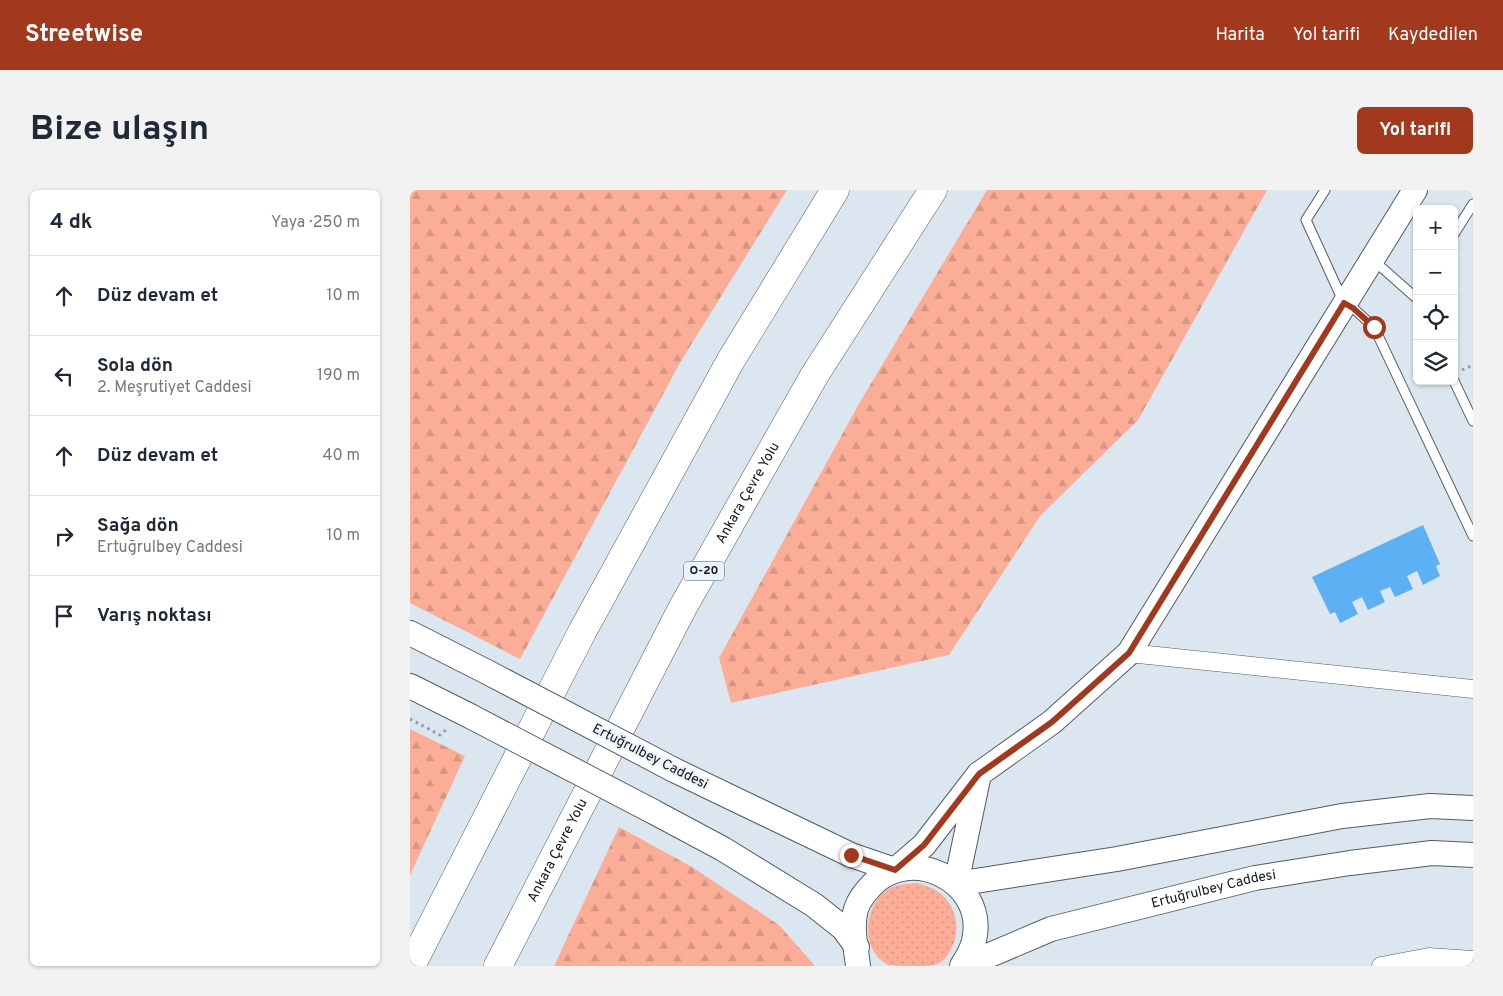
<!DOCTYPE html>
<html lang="tr">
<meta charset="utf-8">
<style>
body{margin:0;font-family:Overpass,sans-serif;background:#f2f2f3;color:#1f2937}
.controls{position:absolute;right:15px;top:15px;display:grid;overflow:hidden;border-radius:8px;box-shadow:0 1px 4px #0004}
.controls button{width:45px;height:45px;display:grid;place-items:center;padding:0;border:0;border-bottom:1px solid #e0e1e3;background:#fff;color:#1f2937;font:25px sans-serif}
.stop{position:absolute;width:15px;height:15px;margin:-11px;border:4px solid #a2391e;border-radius:50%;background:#fff}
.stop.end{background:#a2391e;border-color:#fff;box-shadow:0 1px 5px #0008}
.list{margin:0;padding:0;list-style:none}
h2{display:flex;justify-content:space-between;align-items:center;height:65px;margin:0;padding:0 20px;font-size:21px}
h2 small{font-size:16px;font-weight:400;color:#747a83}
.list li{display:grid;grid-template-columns:32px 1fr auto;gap:15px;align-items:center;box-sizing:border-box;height:80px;padding:0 20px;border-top:1px solid #e0e1e3}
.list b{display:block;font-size:19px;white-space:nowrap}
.list p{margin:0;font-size:16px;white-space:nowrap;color:#747a83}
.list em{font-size:16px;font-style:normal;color:#747a83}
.icon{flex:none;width:28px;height:28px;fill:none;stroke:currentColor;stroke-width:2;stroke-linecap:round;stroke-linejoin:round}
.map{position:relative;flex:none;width:1063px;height:776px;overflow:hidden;border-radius:8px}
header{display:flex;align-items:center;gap:30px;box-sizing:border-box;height:70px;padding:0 25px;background:#a2391e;color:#fff}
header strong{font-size:24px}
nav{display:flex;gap:28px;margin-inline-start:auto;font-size:18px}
.intro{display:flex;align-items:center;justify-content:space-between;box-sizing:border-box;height:120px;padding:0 30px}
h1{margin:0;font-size:35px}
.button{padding:12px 22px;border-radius:8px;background:#a2391e;color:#fff;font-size:18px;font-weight:700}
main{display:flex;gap:30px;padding:0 30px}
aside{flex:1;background:#fff;border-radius:8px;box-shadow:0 1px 4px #0004}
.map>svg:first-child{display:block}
.grass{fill:url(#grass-dots)}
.forest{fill:url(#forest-firs)}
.building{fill:#5db0f4}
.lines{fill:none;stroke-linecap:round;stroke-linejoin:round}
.lane-casing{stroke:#535c65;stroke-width:11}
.street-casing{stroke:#535c65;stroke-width:19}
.secondary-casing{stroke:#535c65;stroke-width:26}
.highway-casing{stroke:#535c65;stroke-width:29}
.path{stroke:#919aa1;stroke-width:3;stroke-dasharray:2.5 4;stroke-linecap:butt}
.lane{stroke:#fff;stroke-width:9}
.street{stroke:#fff;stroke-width:18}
.secondary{stroke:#fff;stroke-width:24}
.highway{stroke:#fff;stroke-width:28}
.secondary-bridge-casing{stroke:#535c65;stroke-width:26;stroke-linecap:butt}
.secondary-bridge{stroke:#fff;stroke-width:24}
.route{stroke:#a2391e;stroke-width:6}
.labels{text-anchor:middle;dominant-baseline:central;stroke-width:4;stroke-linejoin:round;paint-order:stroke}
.shield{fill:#e8f3fd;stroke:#53595e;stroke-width:1}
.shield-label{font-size:12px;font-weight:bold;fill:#13171a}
.street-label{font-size:14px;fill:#13171a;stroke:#e8f3fd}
</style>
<header>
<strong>Streetwise</strong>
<nav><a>Harita</a><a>Yol tarifi</a><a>Kaydedilen</a></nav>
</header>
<div class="intro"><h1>Bize ulaşın</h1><a class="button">Yol tarifi</a></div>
<main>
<aside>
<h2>4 dk<small>Yaya · 250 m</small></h2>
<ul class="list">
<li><svg class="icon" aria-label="ahead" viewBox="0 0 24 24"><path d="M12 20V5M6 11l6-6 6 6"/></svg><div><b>Düz devam et</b></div><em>10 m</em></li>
<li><svg class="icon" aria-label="left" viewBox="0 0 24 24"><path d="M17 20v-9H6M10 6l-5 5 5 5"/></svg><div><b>Sola dön</b><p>2. Meşrutiyet Caddesi</p></div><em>190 m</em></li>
<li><svg class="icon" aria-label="ahead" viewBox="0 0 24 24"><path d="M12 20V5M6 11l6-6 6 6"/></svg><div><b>Düz devam et</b></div><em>40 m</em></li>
<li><svg class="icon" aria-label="right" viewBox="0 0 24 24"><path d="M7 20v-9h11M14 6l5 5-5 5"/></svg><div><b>Sağa dön</b><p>Ertuğrulbey Caddesi</p></div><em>10 m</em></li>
<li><svg class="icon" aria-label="arrive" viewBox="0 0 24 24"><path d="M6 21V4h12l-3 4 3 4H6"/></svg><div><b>Varış noktası</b></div></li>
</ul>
</aside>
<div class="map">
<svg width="1063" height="776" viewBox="0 0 1063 776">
<defs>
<pattern id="grass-dots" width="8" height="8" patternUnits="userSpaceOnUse" patternTransform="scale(1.25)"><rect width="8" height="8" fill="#fbad98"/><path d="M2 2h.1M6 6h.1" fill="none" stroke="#d69482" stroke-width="1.8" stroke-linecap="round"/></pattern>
<pattern id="forest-firs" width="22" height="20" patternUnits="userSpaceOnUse" patternTransform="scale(1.25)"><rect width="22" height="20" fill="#fbad98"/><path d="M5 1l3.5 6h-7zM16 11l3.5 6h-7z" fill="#d69482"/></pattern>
</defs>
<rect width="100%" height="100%" fill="#dbe6f0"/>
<path class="grass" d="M507 693C516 696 524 698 531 704 546 716 551 740 542 757 534 774 527 776 509 776 501 776 486 776 478 775 450 760 453 717 477 700 486 694 497 694 507 693Z"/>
<path class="forest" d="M0 0H377L271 171 110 469 0 413Z
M577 0H857L728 230 630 326 539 465 321 513 309 468 450 212Z
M0 539 55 566 0 685Z
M209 637 282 677 369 735 405 776H144Z"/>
<path class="building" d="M1013 335 1030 374 1026 376 1030 386 1013 395 1007 381 997 386 1003 399 985 407 980 397 970 401 975 412 958 420 952 407 942 412 948 424 930 433 925 422 920 424 902 387Z"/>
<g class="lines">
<defs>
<path id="lane" d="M915 0 896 30 934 113 943 118 964 137 1063 346
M1044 44 1063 14
M962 69 1005 107
M1044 191 1063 231"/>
<path id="street" d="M719 463 1063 499
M971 776 1019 767 1063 770"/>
<g id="secondary">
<path d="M0 443 77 482"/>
<path d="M0 496 58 525"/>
<path d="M264 580 441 665 485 680"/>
<path d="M569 584 642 532 719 463 1005 0"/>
<path d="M242 621 313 659 404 715 433 738 447 757"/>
<path d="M485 680 514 655 569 584 546 694"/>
<path d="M546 694 707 669 932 626 1020 616 1063 618"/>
<path d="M448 776C446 758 441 737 446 719 449 710 456 701 463 694 501 656 573 690 565 745 564 757 558 766 552 776"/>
<path id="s1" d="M554 776 641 739 845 688 940 673 1022 663 1063 665"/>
</g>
<g id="highway">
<path d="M1 776 172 442 321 170 425 0"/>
<path id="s2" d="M88 776 273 417 404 186 523 0"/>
</g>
</defs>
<use href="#lane" class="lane-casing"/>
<use href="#street" class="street-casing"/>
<use href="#secondary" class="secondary-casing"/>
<use href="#highway" class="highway-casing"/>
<path class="path" d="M1052 180 1063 175
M0 529 30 545 38 538"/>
<use href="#lane" class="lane"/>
<use href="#street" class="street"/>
<use href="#secondary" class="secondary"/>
<use href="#highway" class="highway"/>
<defs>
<path id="secondary-bridge" d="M77 482 264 580
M58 525 242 621"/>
</defs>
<use href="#secondary-bridge" class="secondary-bridge-casing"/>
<use href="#secondary-bridge" class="secondary-bridge"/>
</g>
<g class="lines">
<path class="route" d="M441 665 485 680 514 655 569 584 642 532 719 463 934 113 943 118 964 137"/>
</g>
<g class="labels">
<rect class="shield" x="274" y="371.5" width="40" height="19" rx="4"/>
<g class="shield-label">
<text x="294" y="381">O-20</text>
</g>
<g class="street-label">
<text stroke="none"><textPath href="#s2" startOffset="535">Ankara Çevre Yolu</textPath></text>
<text transform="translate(240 567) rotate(27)">Ertuğrulbey Caddesi</text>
<text stroke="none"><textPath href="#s2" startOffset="130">Ankara Çevre Yolu</textPath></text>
<text stroke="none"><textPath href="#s1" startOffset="262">Ertuğrulbey Caddesi</textPath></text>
</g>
</g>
</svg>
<div class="controls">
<button>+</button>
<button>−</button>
<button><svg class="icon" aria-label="locate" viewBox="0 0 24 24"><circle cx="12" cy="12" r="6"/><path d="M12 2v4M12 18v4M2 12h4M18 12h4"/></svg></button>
<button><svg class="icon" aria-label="layers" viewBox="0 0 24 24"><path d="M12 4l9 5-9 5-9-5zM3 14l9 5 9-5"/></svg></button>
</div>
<div class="stop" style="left:964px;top:137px"></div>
<div class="stop end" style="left:441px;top:665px"></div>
</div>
</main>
